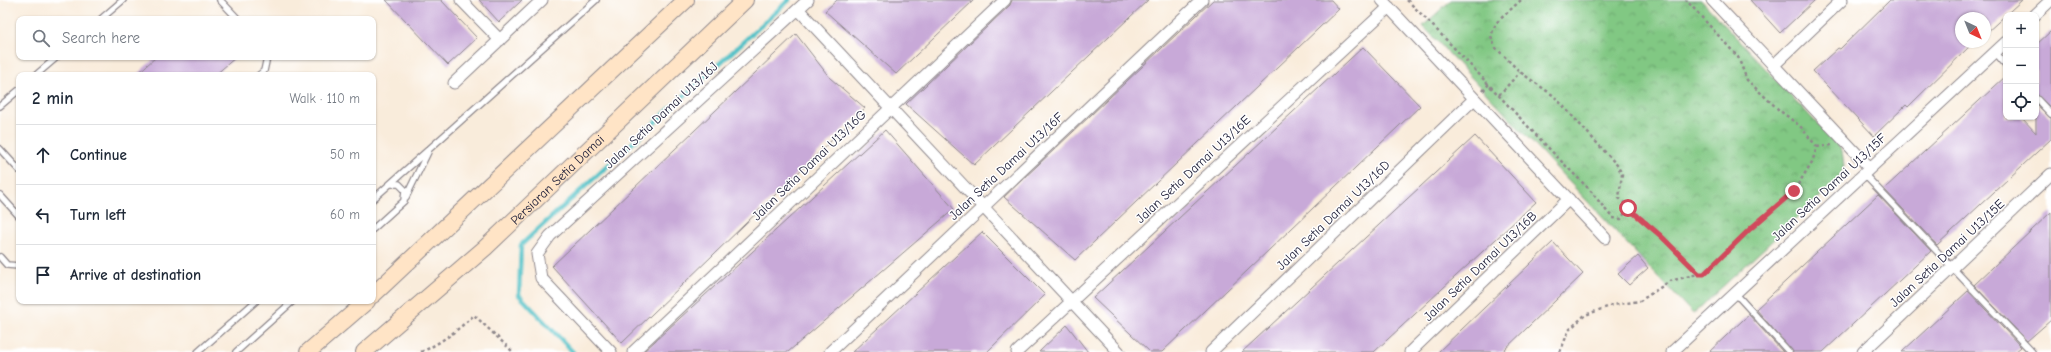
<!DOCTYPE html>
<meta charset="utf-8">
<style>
body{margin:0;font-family:"Comic Neue",sans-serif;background:#f6f6f7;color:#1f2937}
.controls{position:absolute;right:12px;top:12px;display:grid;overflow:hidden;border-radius:8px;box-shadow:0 1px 3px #0004}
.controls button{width:36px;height:36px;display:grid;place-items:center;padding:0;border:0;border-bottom:1px solid #e0e1e3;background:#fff;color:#1f2937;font:20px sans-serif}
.compass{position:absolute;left:1955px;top:12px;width:36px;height:36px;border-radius:50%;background:#fff;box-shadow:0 1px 3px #0004;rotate:137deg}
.stop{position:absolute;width:12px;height:12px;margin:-9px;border:3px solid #d1495b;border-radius:50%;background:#fff}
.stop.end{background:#d1495b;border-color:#fff;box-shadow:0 1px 4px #0008}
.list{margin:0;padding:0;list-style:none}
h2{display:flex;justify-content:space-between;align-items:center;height:52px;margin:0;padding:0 16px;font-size:17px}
h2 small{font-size:13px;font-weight:400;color:#747a83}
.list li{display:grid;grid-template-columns:26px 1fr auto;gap:12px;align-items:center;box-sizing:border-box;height:60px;padding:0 16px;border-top:1px solid #e0e1e3}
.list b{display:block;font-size:15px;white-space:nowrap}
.list em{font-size:13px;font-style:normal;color:#747a83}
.icon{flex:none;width:22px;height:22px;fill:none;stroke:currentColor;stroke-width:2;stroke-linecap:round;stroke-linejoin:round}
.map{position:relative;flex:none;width:2051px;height:352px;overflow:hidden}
.search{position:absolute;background:#fff;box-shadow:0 1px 3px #0004;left:16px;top:16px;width:360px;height:44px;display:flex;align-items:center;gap:10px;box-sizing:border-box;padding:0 14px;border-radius:8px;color:#747a83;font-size:15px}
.panel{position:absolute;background:#fff;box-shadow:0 1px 3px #0004;left:16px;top:72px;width:360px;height:232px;border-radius:8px}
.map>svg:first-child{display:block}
.park{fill:url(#park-crowns);stroke:#52755f}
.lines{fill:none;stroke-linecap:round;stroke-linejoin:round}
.stream{stroke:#54c2c8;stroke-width:4.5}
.building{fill:#c8a9d8}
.lane-casing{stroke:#8e878b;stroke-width:8}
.street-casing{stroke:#8e878b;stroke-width:13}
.secondary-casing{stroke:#8e878b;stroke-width:18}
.path{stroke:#8e878b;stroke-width:2.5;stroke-dasharray:3 3;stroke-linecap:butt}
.lane{stroke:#fff;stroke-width:5.5}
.street{stroke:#fff;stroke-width:11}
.secondary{stroke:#ffe4c6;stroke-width:16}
.route{stroke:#d1495b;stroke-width:5}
.labels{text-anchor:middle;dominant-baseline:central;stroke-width:3;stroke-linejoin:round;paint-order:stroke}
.street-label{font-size:13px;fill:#22223b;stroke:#fff}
</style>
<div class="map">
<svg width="2051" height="352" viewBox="0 0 2051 352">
<defs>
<pattern id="park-crowns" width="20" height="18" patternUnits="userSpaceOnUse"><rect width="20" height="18" fill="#81c883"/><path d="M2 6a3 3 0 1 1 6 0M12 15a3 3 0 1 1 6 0" fill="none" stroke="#69a26c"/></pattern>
</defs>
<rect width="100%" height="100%" fill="#fff"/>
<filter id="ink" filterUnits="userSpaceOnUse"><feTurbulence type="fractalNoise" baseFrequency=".025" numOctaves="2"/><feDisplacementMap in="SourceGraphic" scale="8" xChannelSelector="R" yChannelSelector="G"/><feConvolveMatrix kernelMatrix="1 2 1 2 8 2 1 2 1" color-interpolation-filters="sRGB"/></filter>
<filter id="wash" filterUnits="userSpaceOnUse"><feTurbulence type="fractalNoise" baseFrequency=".012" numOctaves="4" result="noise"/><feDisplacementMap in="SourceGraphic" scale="16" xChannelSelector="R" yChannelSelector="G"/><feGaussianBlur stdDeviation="0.9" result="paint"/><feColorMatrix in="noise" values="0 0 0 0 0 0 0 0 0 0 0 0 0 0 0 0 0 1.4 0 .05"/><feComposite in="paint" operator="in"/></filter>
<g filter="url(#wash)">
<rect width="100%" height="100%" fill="#f9ecdb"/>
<path class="park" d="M1451 0H1701L1842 150 1844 167 1836 182 1693 314 1423 26Z"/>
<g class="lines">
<path class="stream" d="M573 352 519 295 521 245 789 0"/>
</g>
<g id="blocks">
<path class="building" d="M386 0H441L477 38 448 65Z
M479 0H522L499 22Z
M837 0H974L896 74 825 11Z
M1012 0H1148L974 165 906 104 1010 5Z
M1213 0H1331L1339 9 1075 260 1004 197Z
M1750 0H1815L1780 33Z
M1890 0H2022L1985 34V18H1961V42H1974L1908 107 1906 105 1874 136 1813 71 1838 48 1840 49Z
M2051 31V108L2036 94V45Z
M796 34 830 78 865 108 622 343 552 266Z
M1363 47 1420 106 1162 352H1150L1093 298Z
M156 57H236L215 75H136Z
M2006 76V117H2021L2036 133V104L2051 118V139L1937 245 1884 189Z
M885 130 954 209 788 352H643Z
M1475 136 1536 202 1374 352H1242Z
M1878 195 1931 251 1823 352H1793L1756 309Z
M2051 212V320L2027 341 1974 285Z
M982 232 1045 295 987 352H852Z
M1553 242 1583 274 1502 352H1438Z
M1638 256 1648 268 1629 285 1618 274Z
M1968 291 2021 347 2015 352H1902Z
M1749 315 1783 352H1709L1743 320Z
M1067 325 1088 352H1039Z"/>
</g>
</g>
<g filter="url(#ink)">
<use href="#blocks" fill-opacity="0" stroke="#8e878b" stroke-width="1"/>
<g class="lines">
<defs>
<path id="lane" d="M220 0 238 19
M101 19 123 0
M1995 52 2006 65
M36 75 57 57
M259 75 264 71 267 57
M2036 98 2051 114
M0 106 19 90
M0 149 19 170
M1864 174 2032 352
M390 184 596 0
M0 195 19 216
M406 197 428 152
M373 199 390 184H399L405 190 404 201 373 229
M0 257 7 265 19 266
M1735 293 1789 352
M198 352 256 301
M236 352 293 301"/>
<path id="street" d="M461 0 500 40
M1382 0 1605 238
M1712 0 1870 168
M798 9 1119 352
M2035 15 2051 0
M1774 65 1842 0
M454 83 542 0
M611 352 541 278 537 254 550 236 808 0
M633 352 1005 0
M830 352 1202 0
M1017 352 1389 7
M1211 352 1474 99
M1410 352 1569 199
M1672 352 2006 42
M1863 352 2051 174"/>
<g id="secondary">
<path d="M373 295 686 0"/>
<path d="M308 352 367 301"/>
<path id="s1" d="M364 352 485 248 745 0"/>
</g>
</defs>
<use href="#lane" class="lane-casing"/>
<use href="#street" class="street-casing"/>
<use href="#secondary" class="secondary-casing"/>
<path class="path" d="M1407 0C1469 61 1526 127 1588 188 1597 198 1604 209 1613 218L1621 219 1628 208
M1521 0 1496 23 1491 36 1495 47 1520 72 1554 96 1617 165 1622 174 1619 198 1661 236 1699 274H1704L1750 229 1794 191 1812 162 1817 147 1800 126 1779 110 1747 80 1738 57 1686 0
M1483 91 1489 84
M1499 95 1520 72
M1817 147 1832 145
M421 352C441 343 458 330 474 315L513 352
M1560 352 1569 330 1585 315 1613 305 1640 301 1670 281 1698 274"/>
<use href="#lane" class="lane"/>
<use href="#street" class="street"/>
<use href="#secondary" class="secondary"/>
</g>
</g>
<g class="lines" filter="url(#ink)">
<path class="route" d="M1628 208 1661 236 1699 274H1704L1750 229 1794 191"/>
</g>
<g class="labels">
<g class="street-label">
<text transform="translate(661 115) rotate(-43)">Jalan Setia Damai U13/16J</text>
<text transform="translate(809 165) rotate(-44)">Jalan Setia Damai U13/16G</text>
<text transform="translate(1006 166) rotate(-43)">Jalan Setia Damai U13/16F</text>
<text transform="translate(1193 169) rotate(-43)">Jalan Setia Damai U13/16E</text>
<text stroke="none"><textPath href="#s1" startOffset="259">Persiaran Setia Damai</textPath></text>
<text transform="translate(1829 187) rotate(-43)">Jalan Setia Damai U13/15F</text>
<text transform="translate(1333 215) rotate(-44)">Jalan Setia Damai U13/16D</text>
<text transform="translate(1947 253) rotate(-43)">Jalan Setia Damai U13/15E</text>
<text transform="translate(1480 266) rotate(-44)">Jalan Setia Damai U13/16B</text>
</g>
</g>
</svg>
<div class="controls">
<button>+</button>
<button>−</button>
<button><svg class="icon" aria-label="locate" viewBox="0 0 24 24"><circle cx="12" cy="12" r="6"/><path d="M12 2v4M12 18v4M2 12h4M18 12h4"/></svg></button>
</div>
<svg class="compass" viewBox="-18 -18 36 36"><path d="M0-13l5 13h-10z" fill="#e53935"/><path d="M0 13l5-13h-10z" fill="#747a83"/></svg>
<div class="stop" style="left:1628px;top:208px"></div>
<div class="stop end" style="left:1794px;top:191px"></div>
<div class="search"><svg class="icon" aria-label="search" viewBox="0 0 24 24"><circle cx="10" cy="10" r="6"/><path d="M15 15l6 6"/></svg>Search here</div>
<section class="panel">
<h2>2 min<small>Walk · 110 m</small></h2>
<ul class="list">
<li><svg class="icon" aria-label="ahead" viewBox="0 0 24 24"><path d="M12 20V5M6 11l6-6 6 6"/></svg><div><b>Continue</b></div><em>50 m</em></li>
<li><svg class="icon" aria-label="left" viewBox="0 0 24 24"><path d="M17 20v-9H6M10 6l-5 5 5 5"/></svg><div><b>Turn left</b></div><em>60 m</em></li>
<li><svg class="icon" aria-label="arrive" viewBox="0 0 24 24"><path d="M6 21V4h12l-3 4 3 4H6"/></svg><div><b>Arrive at destination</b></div></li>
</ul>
</section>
</div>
